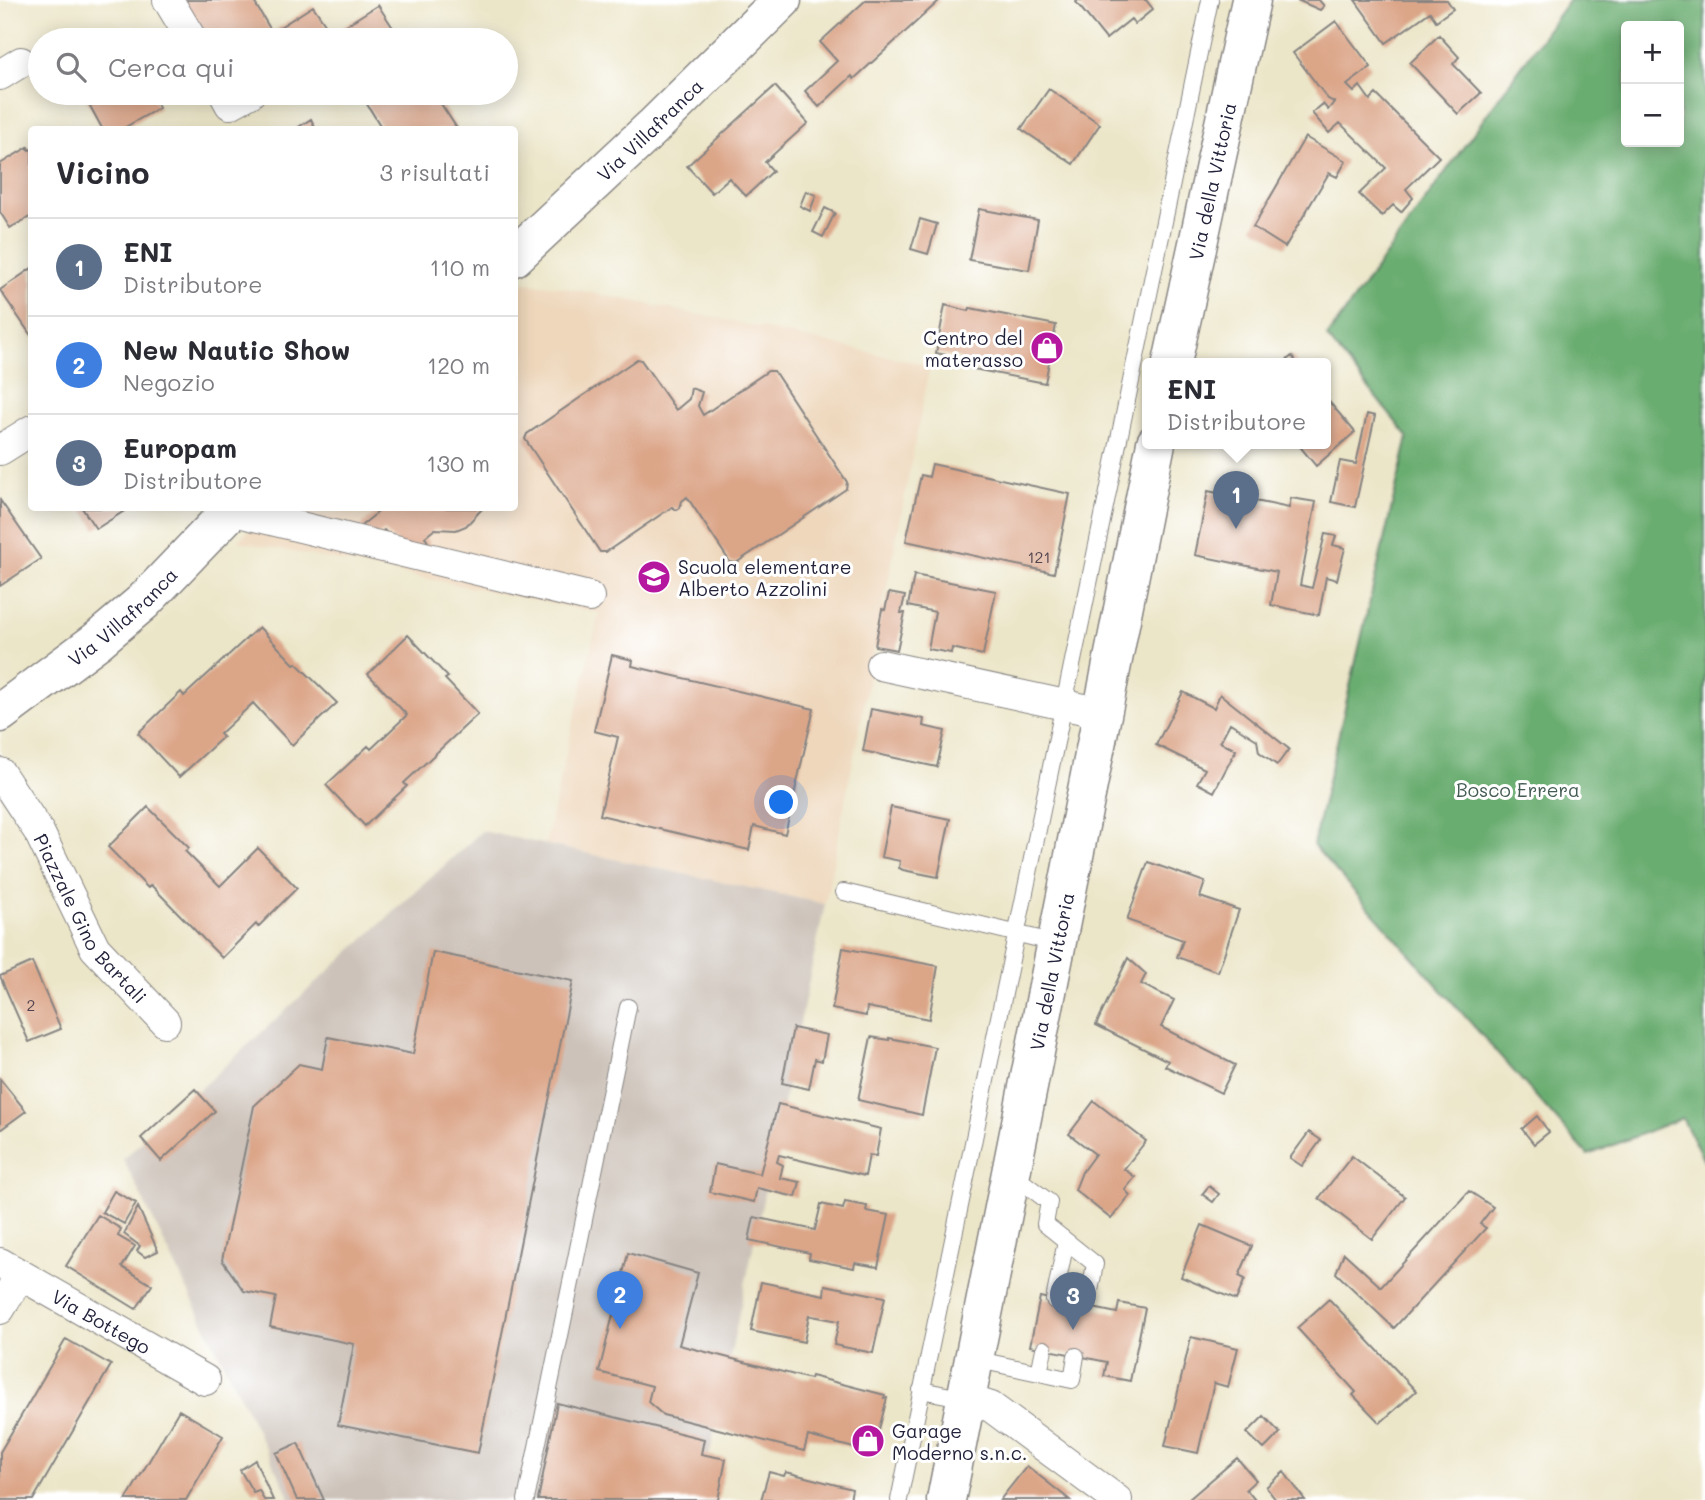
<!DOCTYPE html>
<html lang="it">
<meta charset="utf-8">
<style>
body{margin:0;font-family:Mali,sans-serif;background:#f2f2f3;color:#2b2b33}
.controls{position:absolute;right:21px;top:21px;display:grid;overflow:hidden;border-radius:7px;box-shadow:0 4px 18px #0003}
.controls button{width:63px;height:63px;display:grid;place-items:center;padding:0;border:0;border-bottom:2px solid #e1e1e2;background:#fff;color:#2b2b33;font:35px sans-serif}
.you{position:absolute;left:782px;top:803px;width:24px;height:24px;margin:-18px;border:5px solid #fff;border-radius:50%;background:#1a73e8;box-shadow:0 0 0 10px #1a73e833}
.badge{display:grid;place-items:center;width:46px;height:46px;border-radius:50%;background:#2563eb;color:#fff;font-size:23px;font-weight:700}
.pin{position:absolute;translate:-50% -58px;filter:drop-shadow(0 2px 4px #0008)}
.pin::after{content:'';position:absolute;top:37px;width:24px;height:21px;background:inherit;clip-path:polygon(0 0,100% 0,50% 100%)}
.popup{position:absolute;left:1142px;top:358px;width:189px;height:91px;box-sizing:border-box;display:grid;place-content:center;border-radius:7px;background:#fff;filter:drop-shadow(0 2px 5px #0005);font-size:23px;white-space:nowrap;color:#7c7c81}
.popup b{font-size:26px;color:#2b2b33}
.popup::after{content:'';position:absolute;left:50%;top:100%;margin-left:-14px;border:14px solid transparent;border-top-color:#fff}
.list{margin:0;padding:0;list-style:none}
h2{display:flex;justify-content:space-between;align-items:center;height:91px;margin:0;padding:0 28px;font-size:30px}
h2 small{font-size:23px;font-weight:400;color:#7c7c81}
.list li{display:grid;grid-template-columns:46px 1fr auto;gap:21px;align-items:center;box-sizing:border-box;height:98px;padding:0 28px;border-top:2px solid #e1e1e2}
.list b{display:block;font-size:26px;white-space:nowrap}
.list p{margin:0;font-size:23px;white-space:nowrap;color:#7c7c81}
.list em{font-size:23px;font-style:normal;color:#7c7c81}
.icon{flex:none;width:38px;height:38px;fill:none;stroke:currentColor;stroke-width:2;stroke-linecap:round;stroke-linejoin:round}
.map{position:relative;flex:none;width:1705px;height:1500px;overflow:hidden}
.search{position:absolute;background:#fff;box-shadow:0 4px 18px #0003;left:28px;top:28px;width:490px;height:77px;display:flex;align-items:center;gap:18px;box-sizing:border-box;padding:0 24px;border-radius:38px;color:#7c7c81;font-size:26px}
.panel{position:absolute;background:#fff;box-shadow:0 4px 18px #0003;left:28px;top:126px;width:490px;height:385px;border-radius:7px}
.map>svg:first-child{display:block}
.built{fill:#eed7bb}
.industrial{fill:#ccc2b9}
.forest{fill:#6bad71;stroke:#466856;stroke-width:2;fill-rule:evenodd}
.building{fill:#dba588}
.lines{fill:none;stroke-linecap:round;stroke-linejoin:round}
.lane-casing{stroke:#878482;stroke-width:18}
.street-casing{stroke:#878482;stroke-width:32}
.secondary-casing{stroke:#878482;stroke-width:41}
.lane{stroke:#fff;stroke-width:16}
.street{stroke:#fff;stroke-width:30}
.secondary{stroke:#fff;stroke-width:38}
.labels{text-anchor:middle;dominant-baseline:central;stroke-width:6;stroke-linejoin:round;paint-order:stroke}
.number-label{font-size:16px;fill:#50434e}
.street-label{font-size:19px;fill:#22223b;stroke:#fff}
.poi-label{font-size:19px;fill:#22223b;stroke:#fff;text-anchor:start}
.park-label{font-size:19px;fill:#445c54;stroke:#fff}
</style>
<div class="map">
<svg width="1705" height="1500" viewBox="0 0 1705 1500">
<rect width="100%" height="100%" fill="#fff"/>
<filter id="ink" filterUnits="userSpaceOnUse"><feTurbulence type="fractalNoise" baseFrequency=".0143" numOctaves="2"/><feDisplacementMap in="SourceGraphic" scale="14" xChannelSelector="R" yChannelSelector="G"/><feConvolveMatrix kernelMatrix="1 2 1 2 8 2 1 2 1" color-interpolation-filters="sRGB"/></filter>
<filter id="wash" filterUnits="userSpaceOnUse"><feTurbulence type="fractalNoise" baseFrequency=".00686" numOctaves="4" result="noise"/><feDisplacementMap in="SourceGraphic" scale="28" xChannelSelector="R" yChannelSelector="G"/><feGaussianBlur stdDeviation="1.57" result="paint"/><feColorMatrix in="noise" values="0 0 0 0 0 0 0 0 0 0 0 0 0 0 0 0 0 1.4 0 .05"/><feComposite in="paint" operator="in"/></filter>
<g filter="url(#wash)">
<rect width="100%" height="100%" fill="#ece6c9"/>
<path class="built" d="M518 282 567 288 722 319 930 366 825 904 545 844 599 613 238 541 271 508H514V285Z"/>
<path class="industrial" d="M482 831 825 904 700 1500H291L123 1159Z"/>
<path class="forest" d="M1569 0H1705V1162L1682 1118 1588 1155 1313 845 1408 437 1327 337ZM1626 26H1679V142H1626Z"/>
<g id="blocks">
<path class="building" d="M180 0H253L272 32 313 6 332 34 378 5 401 40H326L325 38 322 40H205Z
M866 0H940L854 79 852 76 819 107 805 91 837 61 820 42Z
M1078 0H1146L1153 9 1135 24 1131 19 1106 39 1076 2Z
M1297 0H1319L1324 6 1320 10Z
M1355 0H1447L1453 9 1436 21 1430 12 1386 43Z
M1336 21 1371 67 1347 85 1354 92 1360 86 1370 100 1376 94 1439 157 1406 189 1413 198 1401 212 1393 205 1382 216 1359 194 1386 168 1340 123 1329 133 1312 113 1323 104 1328 110 1334 102 1328 99 1293 53Z
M1439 35 1459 57 1453 64 1481 93 1458 114 1410 63Z
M775 86 808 123 765 162 773 171 746 196 729 178 712 193 687 166Z
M1049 89 1100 124 1073 164 1021 129Z
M83 93H150L159 108 120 130H103Z
M360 93H434L458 130H383Z
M311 119 316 130H294Z
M1305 137 1346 161 1337 177 1329 173 1285 247 1253 227Z
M28 147 29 150 32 149V216L10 228 0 212V164Z
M806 191 816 195 810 211 800 206Z
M825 208 835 213 823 237 813 232Z
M979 209 1038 220 1029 270 969 260Z
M920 219 937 224 928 254 911 249Z
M32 268V337L0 290Z
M945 305 969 311 970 308 1056 325 1045 383 958 366 960 358 936 353Z
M1292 356 1297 363H1283Z
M637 359 641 360 676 410 689 399 691 388 702 392 698 406 703 415 768 371H774L847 482 846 489 736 563 730 562 687 497 682 501 680 508 677 510 672 507 606 552H600L525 439 527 434Z
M1325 397 1355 432 1316 466 1297 443H1325Z
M1367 414 1375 416 1355 507 1331 502 1340 461 1356 464Z
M932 464 1070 494 1054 573 906 541 921 475 929 477Z
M1208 491 1289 508 1291 498 1316 502 1300 585 1312 588 1325 534 1336 536 1333 545 1345 548 1337 580 1326 577 1319 615 1271 605 1277 572 1195 555Z
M0 500 41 559 0 586Z
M82 508H129L96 529Z
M383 508H483L466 526 456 530 435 529 425 537 431 547 402 548 384 530 373 539 361 534 362 525Z
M914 575 996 591 983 655 952 648 951 653 928 649 935 612 908 606Z
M889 593 905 596 901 613H905L897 650 875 646 882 609 885 610Z
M259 627 294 664 296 663 337 703 292 745 253 703 220 734 223 737 179 777 138 733 181 692 184 696Z
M408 635 448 677 445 679 478 714 404 783 407 786 365 826 326 785 368 746 371 749 407 715 368 674Z
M612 655 633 660 632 666 814 709 785 834 754 826 749 850 600 815 618 737 594 731Z
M1183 692 1214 708 1220 694 1289 749 1277 765 1259 752 1257 740 1230 723 1220 742 1236 750 1214 792 1197 783 1205 769 1156 745Z
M871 709 924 719 923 726 945 731 937 767 863 751Z
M148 807 189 848 185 851 220 886 258 848 297 888 258 927 256 924 222 958 151 885 148 888 108 847Z
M891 807 950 819 938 877 903 870 899 868 900 861 881 857Z
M1148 862 1205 882 1200 897 1239 910 1218 972 1177 957 1183 940 1127 920Z
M843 948 938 966 929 1019 867 1007 866 1016 832 1009Z
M433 952 573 981 478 1453 338 1425 354 1344 270 1327 276 1297 244 1291 222 1260 254 1106 299 1064 322 1069 328 1037 413 1054Z
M1128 958 1146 974 1141 984 1174 1000 1161 1027 1235 1065 1221 1093 1165 1066 1168 1061 1096 1025Z
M32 962 61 1029 29 1042 0 976Z
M793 1028 827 1035 822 1061 815 1059 809 1089 782 1083Z
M871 1037 889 1040V1038L935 1047 922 1115 858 1100Z
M0 1079 26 1111 0 1130Z
M195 1089 215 1111 161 1161 141 1138Z
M1094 1101 1146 1141 1124 1169 1135 1177 1125 1190 1130 1195 1111 1219 1075 1190 1082 1172 1095 1154 1069 1134Z
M778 1104 881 1129 876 1156 869 1155 865 1176 779 1155 777 1162 783 1165 780 1178 800 1182 796 1197 757 1188 754 1202 710 1192 715 1164 760 1174Z
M1537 1116 1549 1132 1534 1144 1522 1129Z
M1309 1132 1321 1140 1302 1166 1290 1158Z
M1352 1156 1405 1197 1372 1239 1319 1198Z
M1209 1186 1219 1194 1213 1202 1202 1194Z
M114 1191 136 1203 124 1224 102 1212Z
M1469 1191 1493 1207 1480 1224 1486 1228 1394 1328 1336 1273 1344 1253 1381 1287Z
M845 1202 867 1206 866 1211 889 1215 878 1267 855 1263 854 1268 809 1259 810 1253 749 1240 754 1217 815 1230 821 1204 843 1209Z
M138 1207 158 1251 145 1257 137 1251 140 1246 124 1234Z
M98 1215 121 1229 118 1236 135 1246 122 1267 152 1285 136 1309 66 1266Z
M1202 1225 1252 1246 1239 1276 1245 1279 1236 1300 1181 1277Z
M628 1253 698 1273 679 1345 810 1379 811 1376 885 1395 884 1398H887L873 1453 808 1436 804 1451 663 1415 648 1402 652 1386 599 1372Z
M761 1282 824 1295 825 1285 885 1297 873 1353 834 1345 839 1321 812 1316 809 1315 804 1342 751 1331Z
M1040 1297 1117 1313 1119 1303 1145 1308 1130 1381 1104 1376 1107 1362 1030 1346Z
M1329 1299 1416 1391 1380 1423 1353 1395 1356 1392 1297 1328Z
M1191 1337 1238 1348 1228 1387 1214 1383 1198 1453 1165 1446Z
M66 1339 111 1365 33 1500H0V1452Z
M557 1403 704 1439 701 1454 726 1459 718 1500H538Z
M179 1410 223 1436 186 1500H126Z
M1264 1416 1280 1433 1264 1449 1247 1433Z
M298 1443 324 1500H297L276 1453Z
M1237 1458 1256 1480 1246 1489 1255 1500H1188Z
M255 1460 273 1500H264L259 1490 253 1492 240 1470Z
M1027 1466 1070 1500H1000Z
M769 1472 784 1476 786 1472 852 1489 850 1500H761Z
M1284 1472 1305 1500H1276L1266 1487Z"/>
</g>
</g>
<g filter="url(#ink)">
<use href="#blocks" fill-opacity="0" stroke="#878482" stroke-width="2"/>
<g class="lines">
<defs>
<path id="lane" d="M844 892 1056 943
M1012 1174 1049 1202 1045 1224 1095 1264 1087 1307
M1054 1300 1066 1241
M974 1359 1072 1380 1076 1356
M1039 1373 1044 1349
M921 1390 966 1399
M526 1500 628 1007
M899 1500 1210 0"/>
<g id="street">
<path d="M168 0 192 40"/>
<path d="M0 75 21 62"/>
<path d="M224 93 230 104 250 93"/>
<path d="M0 450 32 430"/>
<path d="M230 510 589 597"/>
<path d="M881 665 1102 713"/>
<path id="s1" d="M0 773 39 832 95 948 165 1022"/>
<path id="s2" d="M0 1263 205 1380"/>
<path d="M0 1309 20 1275"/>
<path d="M966 1399 991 1407 1117 1500"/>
</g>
<g id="secondary">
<path id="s3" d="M514 257 653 127 782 0"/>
<path id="s4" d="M1172 363 1251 0"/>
<path id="s5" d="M0 713 97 641 143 602 233 508"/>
<path id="s6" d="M946 1500 1156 443"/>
</g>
</defs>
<use href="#lane" class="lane-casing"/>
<use href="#street" class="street-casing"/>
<use href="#secondary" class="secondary-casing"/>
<use href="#lane" class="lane"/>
<use href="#street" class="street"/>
<use href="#secondary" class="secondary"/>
</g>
</g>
<defs>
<symbol id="shop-disc" viewBox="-11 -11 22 22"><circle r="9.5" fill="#b5179e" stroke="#fff"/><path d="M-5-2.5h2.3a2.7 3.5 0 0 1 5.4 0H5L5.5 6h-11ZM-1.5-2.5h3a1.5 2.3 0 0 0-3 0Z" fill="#fff"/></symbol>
<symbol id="school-disc" viewBox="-11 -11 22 22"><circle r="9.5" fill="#b5179e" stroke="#fff"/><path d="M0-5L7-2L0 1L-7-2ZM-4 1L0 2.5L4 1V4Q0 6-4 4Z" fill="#fff"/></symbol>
</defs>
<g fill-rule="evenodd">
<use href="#shop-disc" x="1028" y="329" width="38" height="38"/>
<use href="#school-disc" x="635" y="558" width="38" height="38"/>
<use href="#shop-disc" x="849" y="1422" width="38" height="38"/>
</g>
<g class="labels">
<g class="number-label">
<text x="1039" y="556">121</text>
<text x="31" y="1004">2</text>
</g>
<g class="street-label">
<text stroke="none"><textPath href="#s3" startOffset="186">Via Villafranca</textPath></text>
<text stroke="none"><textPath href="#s4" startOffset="186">Via della Vittoria</textPath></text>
<text stroke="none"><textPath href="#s5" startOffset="156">Via Villafranca</textPath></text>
<text stroke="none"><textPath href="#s1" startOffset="172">Piazzale Gino Bartali</textPath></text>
<text stroke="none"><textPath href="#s6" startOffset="539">Via della Vittoria</textPath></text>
<text stroke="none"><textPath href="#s2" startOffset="117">Via Bottego</textPath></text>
</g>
<g class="poi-label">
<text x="1023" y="337" text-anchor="end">Centro del<tspan x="1023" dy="22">materasso</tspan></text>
<text x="678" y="566">Scuola elementare<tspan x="678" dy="22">Alberto Azzolini</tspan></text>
<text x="892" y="1430">Garage<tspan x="892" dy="22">Moderno s.n.c.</tspan></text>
</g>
<g class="park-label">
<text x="1518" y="789">Bosco Errera</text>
</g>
</g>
</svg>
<div class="controls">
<button>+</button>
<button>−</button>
</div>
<div class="you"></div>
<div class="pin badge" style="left:1236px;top:529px;background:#5c6f8a">1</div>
<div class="popup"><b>ENI</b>Distributore</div>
<div class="pin badge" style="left:620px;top:1329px;background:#3f7fe0">2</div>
<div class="pin badge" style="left:1073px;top:1330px;background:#5c6f8a">3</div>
<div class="search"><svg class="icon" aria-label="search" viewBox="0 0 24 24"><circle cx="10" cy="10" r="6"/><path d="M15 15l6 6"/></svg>Cerca qui</div>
<section class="panel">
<h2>Vicino<small>3 risultati</small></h2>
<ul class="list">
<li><span class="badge" style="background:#5c6f8a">1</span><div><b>ENI</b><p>Distributore</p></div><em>110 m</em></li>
<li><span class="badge" style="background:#3f7fe0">2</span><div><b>New Nautic Show</b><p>Negozio</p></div><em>120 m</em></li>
<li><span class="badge" style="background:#5c6f8a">3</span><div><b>Europam</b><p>Distributore</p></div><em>130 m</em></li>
</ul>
</section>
</div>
